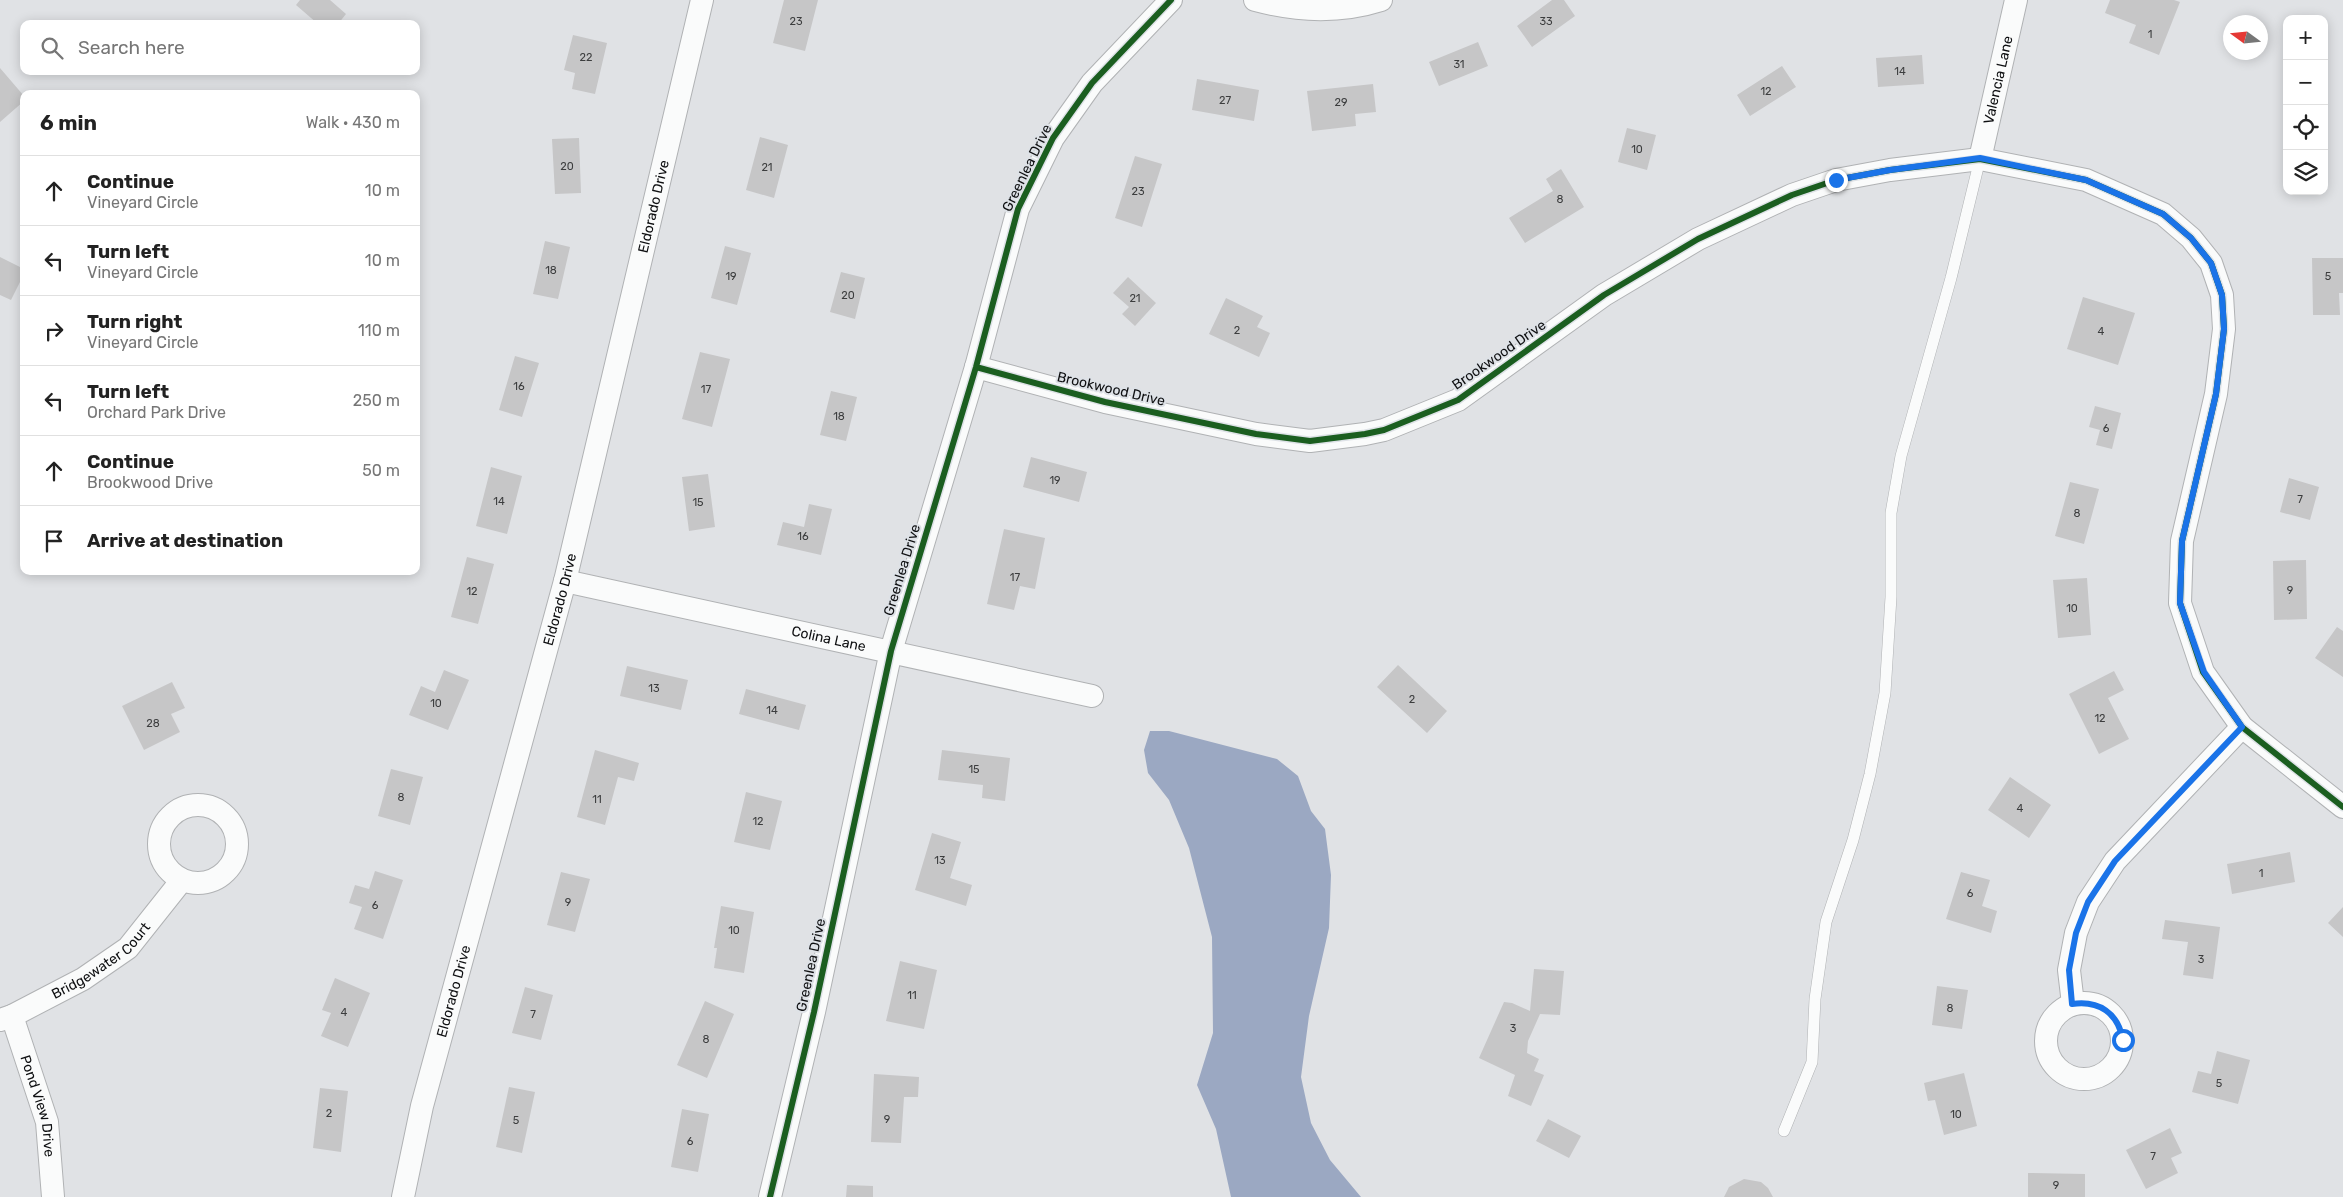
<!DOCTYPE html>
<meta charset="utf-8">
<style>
body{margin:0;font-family:Rubik,sans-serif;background:#f2f2f2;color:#222}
.controls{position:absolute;right:15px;top:15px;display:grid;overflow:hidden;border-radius:10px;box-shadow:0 2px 12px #0003}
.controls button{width:45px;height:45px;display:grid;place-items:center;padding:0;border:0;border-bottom:1px solid #e0e0e0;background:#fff;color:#222;font:25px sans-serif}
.compass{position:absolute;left:2223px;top:15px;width:45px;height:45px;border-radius:50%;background:#fff;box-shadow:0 2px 12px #0003;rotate:285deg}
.stop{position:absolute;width:15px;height:15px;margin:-11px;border:4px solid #1a73e8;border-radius:50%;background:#fff}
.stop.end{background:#1a73e8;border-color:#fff;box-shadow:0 1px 5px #0008}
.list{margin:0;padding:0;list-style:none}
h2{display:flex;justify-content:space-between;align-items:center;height:65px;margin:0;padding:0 20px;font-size:21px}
h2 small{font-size:16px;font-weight:400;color:#767676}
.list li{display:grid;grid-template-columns:32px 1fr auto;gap:15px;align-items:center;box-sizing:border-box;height:70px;padding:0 20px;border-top:1px solid #e0e0e0}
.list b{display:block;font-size:19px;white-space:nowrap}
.list p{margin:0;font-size:16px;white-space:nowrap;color:#767676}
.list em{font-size:16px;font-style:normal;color:#767676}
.icon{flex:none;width:28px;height:28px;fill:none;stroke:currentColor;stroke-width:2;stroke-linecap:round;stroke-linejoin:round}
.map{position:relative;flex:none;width:2343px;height:1197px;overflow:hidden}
.search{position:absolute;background:#fff;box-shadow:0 2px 12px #0003;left:20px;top:20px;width:400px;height:55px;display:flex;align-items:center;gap:12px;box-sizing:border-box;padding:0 18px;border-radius:10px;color:#767676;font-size:19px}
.panel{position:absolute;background:#fff;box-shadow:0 2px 12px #0003;left:20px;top:90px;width:400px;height:485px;border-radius:10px}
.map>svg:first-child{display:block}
.water{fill:#9ba8c2}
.building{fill:#c6c6c7}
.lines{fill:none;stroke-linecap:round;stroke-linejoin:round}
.service-casing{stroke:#b0b2b4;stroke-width:12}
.minor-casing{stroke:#b0b2b4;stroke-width:24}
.service{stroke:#fafbfb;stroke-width:11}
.minor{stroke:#fafbfb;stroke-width:22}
.cycleway-casing{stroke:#dee2e7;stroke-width:9}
.cycleway{stroke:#1b5e20;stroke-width:6}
.route{stroke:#1a73e8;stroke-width:6}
.labels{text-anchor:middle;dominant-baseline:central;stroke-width:4;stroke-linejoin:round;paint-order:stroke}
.number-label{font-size:11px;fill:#3c3d3e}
.street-label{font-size:14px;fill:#0e0f11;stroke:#dee2e7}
</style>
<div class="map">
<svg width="2343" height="1197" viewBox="0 0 2343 1197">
<rect width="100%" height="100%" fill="#e0e2e5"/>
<path class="water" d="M1150 731H1169L1277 759 1298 776 1311 811 1325 829 1331 875 1329 928 1309 1016 1301 1077 1311 1123 1330 1160 1361 1197H1231L1216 1129 1197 1085 1213 1033 1212 937 1189 848 1169 800 1148 773 1144 750Z"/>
<path class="building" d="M300 0H330L346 14 338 24H318L296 5Z
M784 0H818L805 51 773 43Z
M1552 0H1564L1575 16 1532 47 1517 26Z
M2110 0H2174L2180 2 2159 55 2129 43 2136 25 2105 13Z
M573 35 607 43 595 94 572 89 575 73 564 70Z
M1478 42 1488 66 1439 86 1429 62Z
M1922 55 1924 84 1878 87 1876 58Z
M1782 66 1796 87 1750 116 1737 95Z
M0 68 24 96V101L0 122Z
M1197 79 1259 90 1254 121 1192 110Z
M1373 84 1376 112 1355 114 1356 126 1312 131 1307 91Z
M1627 128 1656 135 1647 170 1618 162Z
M760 137 788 145 774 198 746 190Z
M579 138 581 193 555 194 552 139Z
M1135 156 1162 164 1142 227 1115 218Z
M1561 169 1584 207 1525 243 1509 218 1553 191 1546 179Z
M545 241 570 247 558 299 533 294Z
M725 246 751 253 737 305 711 298Z
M0 257 24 269V274L11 300 0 295Z
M2312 258H2343V293H2339L2340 315H2313Z
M841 272 865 278 855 319 830 312Z
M1128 277 1156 303 1135 326 1122 314 1129 307 1113 293Z
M2083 297 2135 313 2118 365 2067 349Z
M1226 298 1263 316 1257 327 1270 333 1259 357 1209 334Z
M700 352 730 359 712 427 682 419Z
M515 356 539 363 522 417 499 410Z
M831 391 857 397 846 441 820 435Z
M2095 406 2121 413 2112 449 2096 445 2100 430 2089 427Z
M1031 457 1087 472 1079 502 1023 487Z
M491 467 522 476 507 534 476 526Z
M708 474 715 527 689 531 682 477Z
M2289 478 2319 487 2310 520 2280 512Z
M2070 482 2099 489 2084 544 2055 536Z
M809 504 832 509 821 555 777 545 783 522 804 527Z
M1004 529 1045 538 1035 589 1020 586 1014 610 987 604Z
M467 557 494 564 478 624 451 617Z
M2306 560 2307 619 2274 620 2273 561Z
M2087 578 2091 635 2058 638 2053 580Z
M2337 627 2343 631V677L2315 658Z
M1398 665 1447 711 1427 733 1377 687Z
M627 666 688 680 681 710 620 696Z
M444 670 469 680 448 730 409 715 421 686 435 692Z
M2114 671 2124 690 2108 698 2129 739 2099 754 2069 694Z
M172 682 185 708 171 714 180 732 144 750 122 706Z
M746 689 806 705 799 730 739 714Z
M595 750 639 763 634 781 618 777 605 825 577 817Z
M942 750 1010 758 1005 801 982 798 983 785 938 780Z
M391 769 423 777 410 825 378 816Z
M2010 777 2051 805 2029 838 1988 810Z
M746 792 782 801 770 850 734 842Z
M932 833 961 842 950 878 972 885 966 906 915 890Z
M2290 852 2295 882 2232 894 2227 864Z
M375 871 403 880 383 939 354 929 362 907 349 903 355 885 369 889Z
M561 872 590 879 575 932 547 925Z
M1961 872 1990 880 1982 906 1997 911 1991 933 1946 919Z
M721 906 754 912 744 973 714 968 717 948H714Z
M2343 907V937L2328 923Z
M2165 920 2220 927 2213 979 2183 975 2188 942 2162 939Z
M900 961 937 970 924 1029 886 1021Z
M1534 969 1564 971 1560 1015 1540 1014 1528 1041 1527 1053 1539 1059 1534 1071 1544 1075 1531 1106 1508 1096 1515 1075 1479 1058 1504 1002 1512 1003 1530 1011Z
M335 978 370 993 348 1047 321 1036 331 1013 322 1010Z
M1937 986 1968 990 1962 1029 1932 1025Z
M525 987 553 995 541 1040 512 1033Z
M705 1001 734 1014 707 1078 677 1065Z
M2217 1051 2250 1060 2238 1104 2192 1092 2198 1071 2211 1074Z
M1964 1073 1977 1126 1944 1135 1935 1100 1928 1101 1924 1083Z
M874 1074 919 1077 918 1097H904L901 1143 871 1142Z
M509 1087 535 1092 522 1153 496 1147Z
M320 1088 348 1091 341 1152 313 1148Z
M682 1109 709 1114 698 1172 671 1167Z
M1548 1119 1581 1136 1569 1158 1536 1141Z
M2170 1128 2182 1153 2171 1158 2178 1173 2146 1189 2126 1150Z
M2028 1173 2085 1174V1197H2028Z
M1744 1179 1761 1182 1768 1188 1773 1197H1724L1729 1187Z
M847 1185 873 1186V1197H846Z"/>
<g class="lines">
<defs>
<path id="service" d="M1784 1131 1812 1062 1815 999 1826 922 1853 840 1870 774 1885 693 1891 597V513L1901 456 1951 278 1980 159"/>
<g id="minor">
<path d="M1255 0C1296 11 1340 13 1381 0"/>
<path id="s1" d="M1980 159 2016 0"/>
<path d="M976 367 1105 402 1256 434 1310 441 1365 434 1384 430 1458 400 1604 295 1698 239 1792 195 1836 180 1890 170 1980 159 2086 180 2163 214 2191 238 2211 263 2222 295 2224 329 2216 394 2182 541 2180 603 2203 672 2242 727 2343 807"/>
<path id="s2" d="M565 581 1092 696"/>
<circle cx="198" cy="844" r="39"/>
<circle cx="2084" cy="1041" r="38"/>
<path d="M2073 1004 2069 970 2076 933 2088 902 2115 861 2242 727"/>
<path id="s3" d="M12 1016 47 1122 53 1197"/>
<path id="s4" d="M0 1020 12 1016 83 979 128 948 182 880"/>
<path id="s5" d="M403 1197 422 1106 565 581 702 0"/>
<path d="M770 1197 814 1012 891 651 976 367 1018 209 1053 138 1092 83 1171 0"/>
</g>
</defs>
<use href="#service" class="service-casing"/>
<use href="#minor" class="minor-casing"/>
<use href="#service" class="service"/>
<use href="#minor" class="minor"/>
<defs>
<path id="cycleway" d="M976 367 1105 402 1256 434 1310 441 1365 434 1384 430 1458 400 1604 295 1698 239 1792 195 1836 180 1890 170 1980 159 2086 180 2163 214 2191 238 2211 263 2222 295 2224 329 2216 394 2182 541 2180 603 2203 672 2242 727 2343 807
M770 1197 814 1012 891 651 976 367 1018 209 1053 138 1092 83 1171 0"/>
</defs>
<use href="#cycleway" class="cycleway-casing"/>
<use href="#cycleway" class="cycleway"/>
</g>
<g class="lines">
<path class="route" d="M1836 180 1890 170 1980 158 2086 180 2163 214 2191 238 2211 263 2222 295 2224 329 2216 394 2182 541 2180 603 2204 672 2242 727 2115 861 2088 902 2076 933 2069 970 2072 1004C2099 1000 2118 1013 2123 1040"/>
</g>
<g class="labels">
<g class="number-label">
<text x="796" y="21">23</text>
<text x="1546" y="21">33</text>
<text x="2150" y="34">1</text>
<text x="586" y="57">22</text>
<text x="1459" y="64">31</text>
<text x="1900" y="71">14</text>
<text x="1766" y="91">12</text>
<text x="1225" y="100">27</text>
<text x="1341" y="102">29</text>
<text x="1637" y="149">10</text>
<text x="567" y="166">20</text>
<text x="767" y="167">21</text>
<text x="1138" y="191">23</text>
<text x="1560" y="199">8</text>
<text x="551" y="270">18</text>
<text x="731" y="276">19</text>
<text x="2328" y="276">5</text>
<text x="848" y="295">20</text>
<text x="1135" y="298">21</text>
<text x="1237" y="330">2</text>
<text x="2101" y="331">4</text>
<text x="519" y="386">16</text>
<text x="706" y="389">17</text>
<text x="839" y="416">18</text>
<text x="2106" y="428">6</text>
<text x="1055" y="480">19</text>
<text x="2300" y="499">7</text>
<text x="499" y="501">14</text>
<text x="698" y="502">15</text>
<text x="2077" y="513">8</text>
<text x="803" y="536">16</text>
<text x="1015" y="577">17</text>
<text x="2290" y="590">9</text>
<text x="472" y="591">12</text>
<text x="2072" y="608">10</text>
<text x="654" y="688">13</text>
<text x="1412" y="699">2</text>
<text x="436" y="703">10</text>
<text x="772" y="710">14</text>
<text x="2100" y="718">12</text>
<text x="153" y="723">28</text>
<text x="974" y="769">15</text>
<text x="401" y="797">8</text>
<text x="597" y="799">11</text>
<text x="2020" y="808">4</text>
<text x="758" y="821">12</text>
<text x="940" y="860">13</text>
<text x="2261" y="873">1</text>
<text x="1970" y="893">6</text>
<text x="568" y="902">9</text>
<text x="375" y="905">6</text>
<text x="734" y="930">10</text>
<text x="2201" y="959">3</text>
<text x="912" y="995">11</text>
<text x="1950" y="1008">8</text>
<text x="344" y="1012">4</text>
<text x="533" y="1014">7</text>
<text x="1513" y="1028">3</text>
<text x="706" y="1039">8</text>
<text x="2219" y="1083">5</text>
<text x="329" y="1113">2</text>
<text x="1956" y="1114">10</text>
<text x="887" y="1119">9</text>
<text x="516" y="1120">5</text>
<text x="690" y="1141">6</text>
<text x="2153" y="1156">7</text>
<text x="2056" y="1185">9</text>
</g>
<g class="street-label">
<text stroke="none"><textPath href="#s1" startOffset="81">Valencia Lane</textPath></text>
<text transform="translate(1027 168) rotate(-64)">Greenlea Drive</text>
<text stroke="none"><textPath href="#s5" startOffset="1022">Eldorado Drive</textPath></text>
<text transform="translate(1499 355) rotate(-35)">Brookwood Drive</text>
<text transform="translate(1111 389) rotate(13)">Brookwood Drive</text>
<text transform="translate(902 570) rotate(-73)">Greenlea Drive</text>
<text stroke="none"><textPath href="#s5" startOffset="618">Eldorado Drive</textPath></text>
<text stroke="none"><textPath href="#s2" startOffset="270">Colina Lane</textPath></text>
<text stroke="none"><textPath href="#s4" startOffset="118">Bridgewater Court</textPath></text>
<text transform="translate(811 965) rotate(-78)">Greenlea Drive</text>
<text stroke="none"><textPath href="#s5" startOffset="212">Eldorado Drive</textPath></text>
<text stroke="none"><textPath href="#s3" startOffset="94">Pond View Drive</textPath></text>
</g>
</g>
</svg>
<div class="controls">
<button>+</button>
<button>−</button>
<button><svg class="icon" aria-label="locate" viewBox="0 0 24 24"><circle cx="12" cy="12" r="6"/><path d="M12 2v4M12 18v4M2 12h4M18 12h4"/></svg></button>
<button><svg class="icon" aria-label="layers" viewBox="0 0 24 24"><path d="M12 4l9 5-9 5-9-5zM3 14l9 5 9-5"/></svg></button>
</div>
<svg class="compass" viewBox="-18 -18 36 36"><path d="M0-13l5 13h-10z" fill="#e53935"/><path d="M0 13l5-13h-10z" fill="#767676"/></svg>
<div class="stop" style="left:2123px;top:1040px"></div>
<div class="stop end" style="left:1836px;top:180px"></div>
<div class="search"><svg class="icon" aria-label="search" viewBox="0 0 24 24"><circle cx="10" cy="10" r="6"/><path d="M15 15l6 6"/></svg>Search here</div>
<section class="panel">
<h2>6 min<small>Walk · 430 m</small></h2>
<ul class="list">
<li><svg class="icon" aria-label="ahead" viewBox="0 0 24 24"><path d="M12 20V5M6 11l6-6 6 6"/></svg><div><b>Continue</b><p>Vineyard Circle</p></div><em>10 m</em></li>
<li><svg class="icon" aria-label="left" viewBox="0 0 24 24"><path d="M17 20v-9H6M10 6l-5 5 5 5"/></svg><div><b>Turn left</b><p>Vineyard Circle</p></div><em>10 m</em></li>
<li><svg class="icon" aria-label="right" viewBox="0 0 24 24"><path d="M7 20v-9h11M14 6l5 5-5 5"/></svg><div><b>Turn right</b><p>Vineyard Circle</p></div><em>110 m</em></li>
<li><svg class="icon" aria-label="left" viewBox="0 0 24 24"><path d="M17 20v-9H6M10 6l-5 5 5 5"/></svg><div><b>Turn left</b><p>Orchard Park Drive</p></div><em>250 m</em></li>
<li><svg class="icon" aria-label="ahead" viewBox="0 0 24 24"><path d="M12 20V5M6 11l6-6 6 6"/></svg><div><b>Continue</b><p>Brookwood Drive</p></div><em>50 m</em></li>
<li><svg class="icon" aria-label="arrive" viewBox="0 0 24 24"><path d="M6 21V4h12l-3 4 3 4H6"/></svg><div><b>Arrive at destination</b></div></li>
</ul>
</section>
</div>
